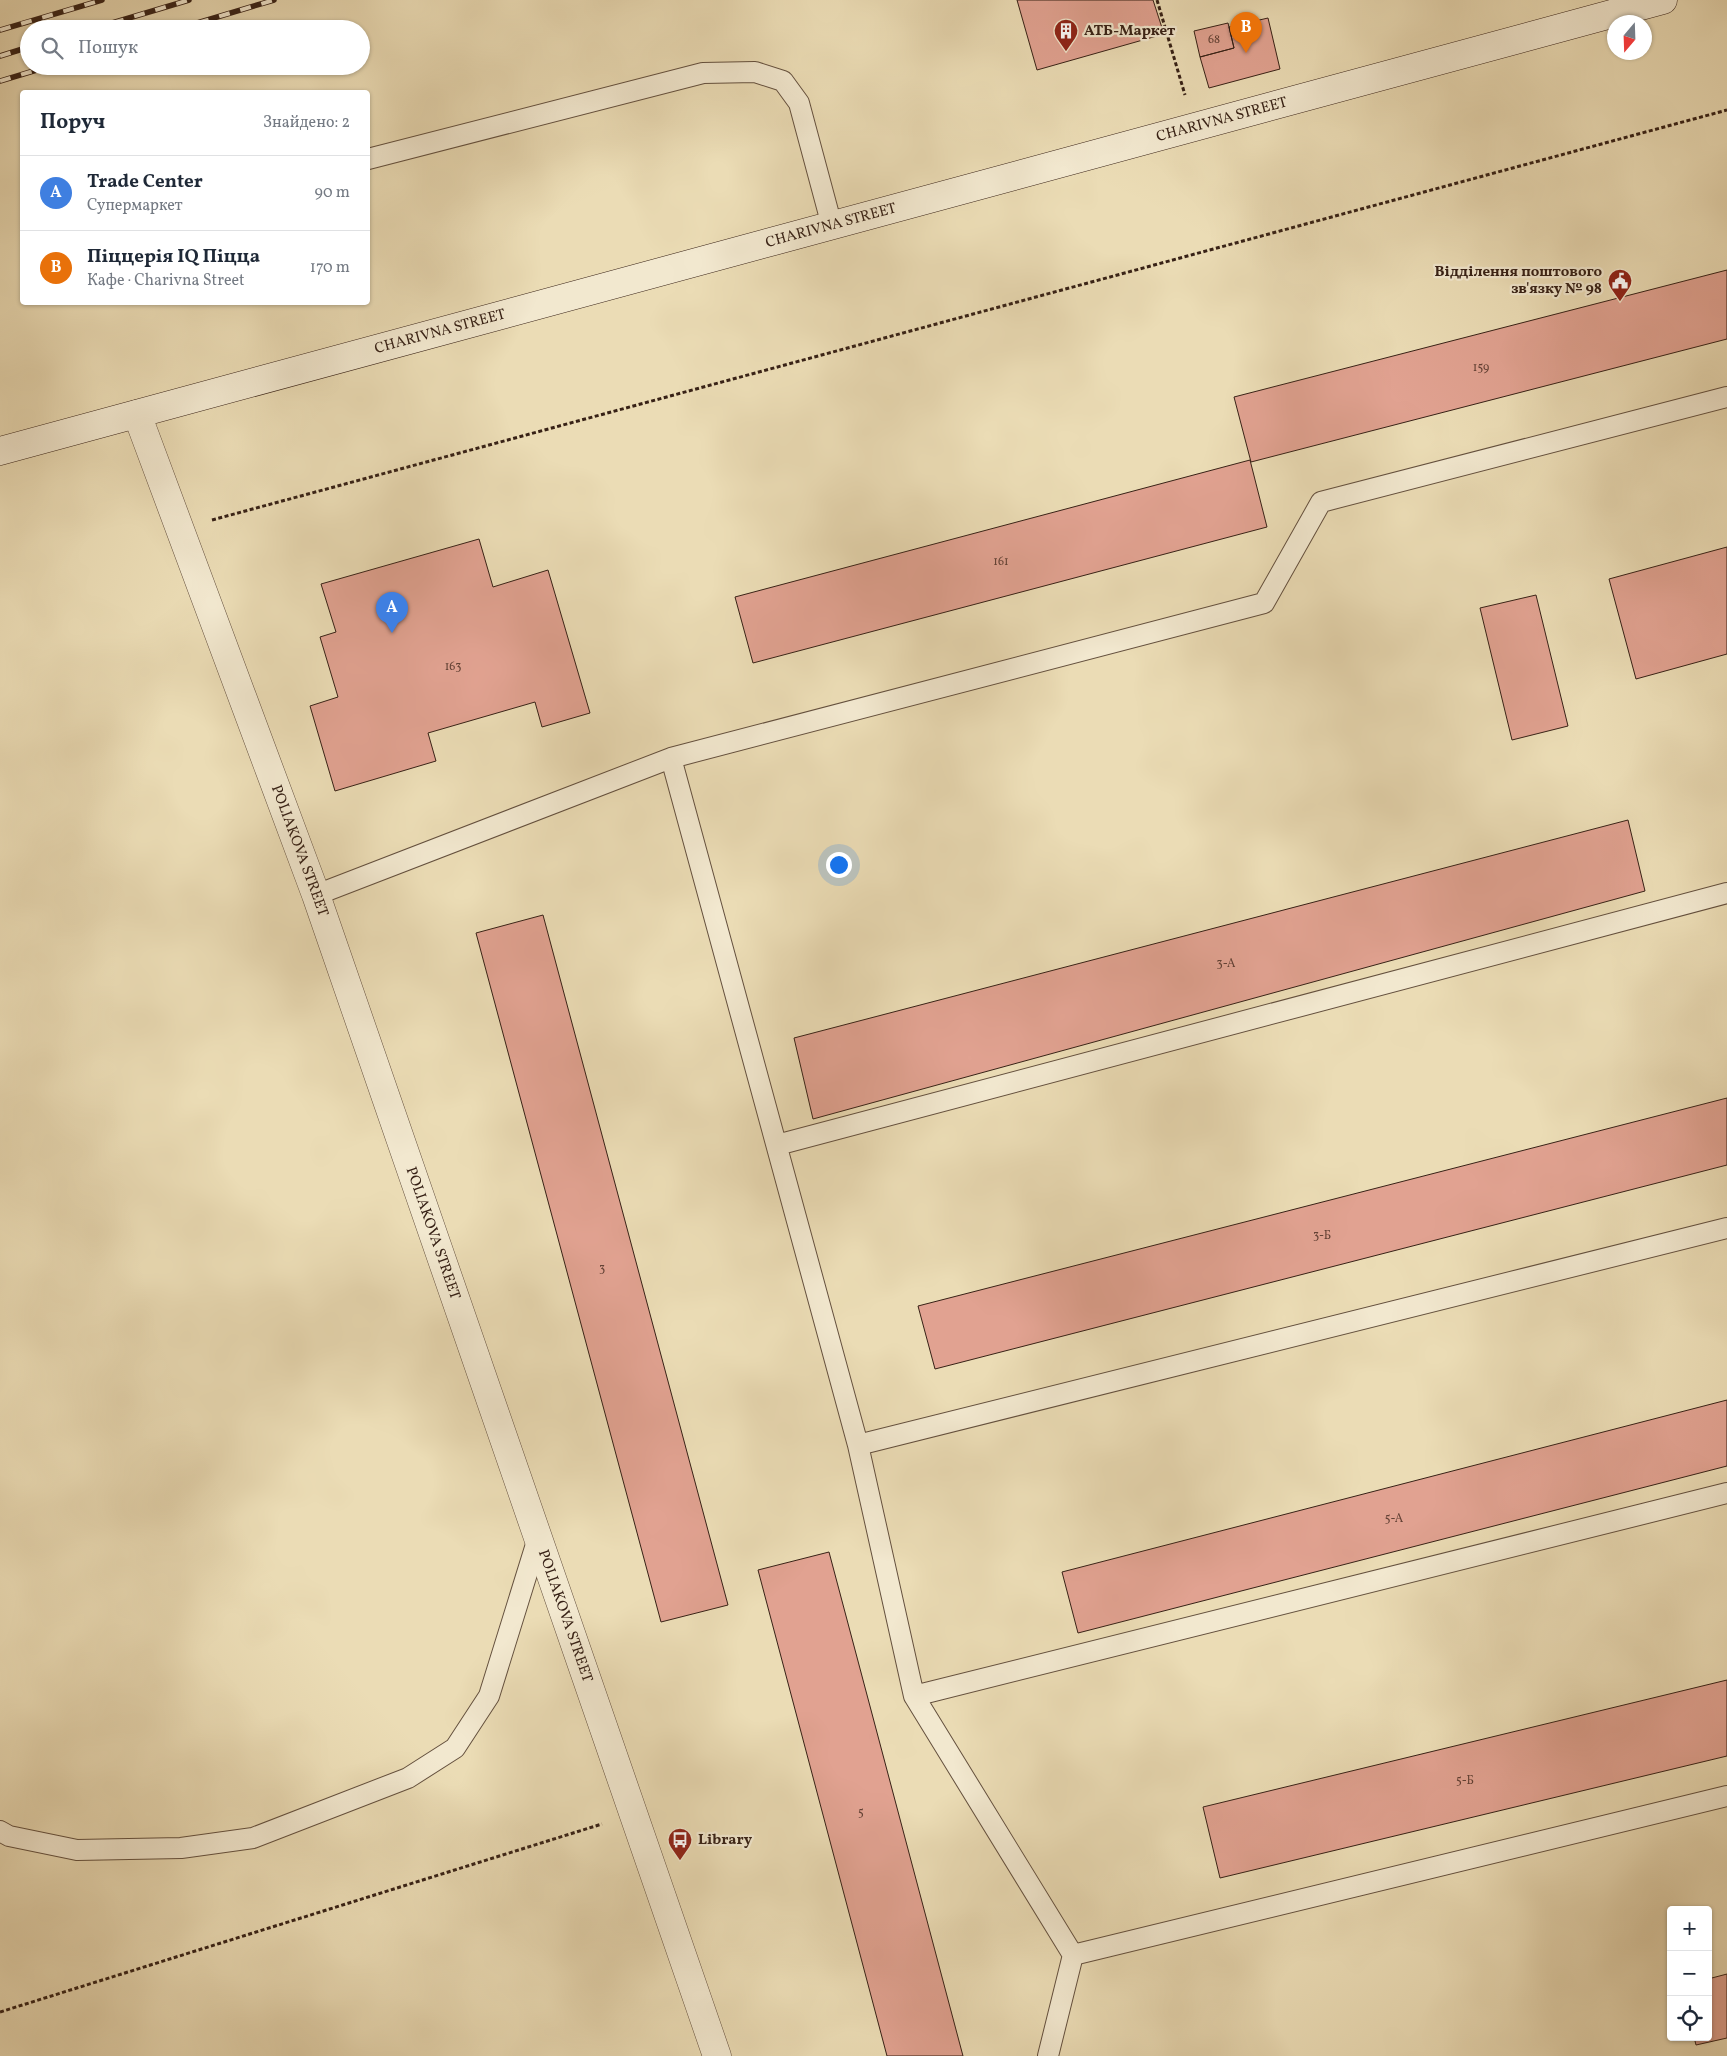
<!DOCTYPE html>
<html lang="uk">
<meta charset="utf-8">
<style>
body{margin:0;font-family:Vollkorn,serif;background:#f6f6f7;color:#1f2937}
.controls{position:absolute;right:15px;bottom:15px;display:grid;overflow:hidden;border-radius:5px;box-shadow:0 1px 4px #0004}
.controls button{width:45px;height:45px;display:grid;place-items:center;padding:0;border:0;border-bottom:1px solid #e0e1e3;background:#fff;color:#1f2937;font:25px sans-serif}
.compass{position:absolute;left:1607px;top:15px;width:45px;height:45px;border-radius:50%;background:#fff;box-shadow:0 1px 4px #0004;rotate:199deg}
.you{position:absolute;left:838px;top:864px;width:18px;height:18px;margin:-12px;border:4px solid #fff;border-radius:50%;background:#1a73e8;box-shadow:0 0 0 8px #1a73e833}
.badge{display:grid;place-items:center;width:32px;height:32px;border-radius:50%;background:#111827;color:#fff;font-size:16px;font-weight:700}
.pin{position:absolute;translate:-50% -41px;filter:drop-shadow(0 1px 2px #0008)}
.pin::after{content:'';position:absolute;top:26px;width:18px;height:15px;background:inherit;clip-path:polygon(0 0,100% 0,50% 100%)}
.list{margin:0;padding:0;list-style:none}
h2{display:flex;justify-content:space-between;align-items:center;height:65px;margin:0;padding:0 20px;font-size:21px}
h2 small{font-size:16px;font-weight:400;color:#747a83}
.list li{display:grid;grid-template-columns:32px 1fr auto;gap:15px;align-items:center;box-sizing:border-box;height:75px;padding:0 20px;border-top:1px solid #e0e1e3}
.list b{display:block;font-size:19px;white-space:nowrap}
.list p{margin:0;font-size:16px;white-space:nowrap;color:#747a83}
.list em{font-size:16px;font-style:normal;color:#747a83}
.icon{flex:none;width:28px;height:28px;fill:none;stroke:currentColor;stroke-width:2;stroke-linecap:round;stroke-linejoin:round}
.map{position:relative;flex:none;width:1727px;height:2056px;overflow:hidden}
.search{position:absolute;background:#fff;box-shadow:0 1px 4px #0004;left:20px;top:20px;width:350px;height:55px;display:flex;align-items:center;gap:12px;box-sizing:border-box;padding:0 18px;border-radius:28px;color:#747a83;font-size:19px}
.panel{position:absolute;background:#fff;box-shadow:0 1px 4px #0004;left:20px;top:90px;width:350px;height:215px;border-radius:5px}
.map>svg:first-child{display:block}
.building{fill:#e1a291;stroke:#372116}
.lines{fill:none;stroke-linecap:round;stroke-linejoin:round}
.service-casing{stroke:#64503e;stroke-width:22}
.tertiary-casing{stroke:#64503e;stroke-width:29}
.secondary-casing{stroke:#372116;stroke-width:29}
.path{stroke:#372116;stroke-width:3;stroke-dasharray:4 2.5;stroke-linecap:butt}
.service{stroke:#f2e8cf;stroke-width:20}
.tertiary{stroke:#f2e8cf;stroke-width:28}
.secondary{stroke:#f2e8cf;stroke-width:28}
.rail-casing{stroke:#372116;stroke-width:5.5}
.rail{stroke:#f2e8cf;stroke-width:4;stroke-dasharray:11;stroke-linecap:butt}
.labels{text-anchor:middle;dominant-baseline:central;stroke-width:4.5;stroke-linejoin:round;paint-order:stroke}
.number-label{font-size:12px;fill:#624135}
.poi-label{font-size:15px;font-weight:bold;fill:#372116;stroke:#f2e8cf;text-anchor:start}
.street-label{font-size:15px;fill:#372116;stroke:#f2e8cf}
</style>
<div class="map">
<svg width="1727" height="2056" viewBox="0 0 1727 2056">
<rect width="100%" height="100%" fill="#ebdcb5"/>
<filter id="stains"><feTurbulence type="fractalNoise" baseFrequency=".004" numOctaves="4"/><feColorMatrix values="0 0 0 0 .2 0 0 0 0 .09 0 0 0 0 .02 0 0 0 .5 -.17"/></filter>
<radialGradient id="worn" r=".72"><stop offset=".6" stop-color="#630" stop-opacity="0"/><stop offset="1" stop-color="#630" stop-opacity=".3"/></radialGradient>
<path class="building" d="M1017 0H1153L1164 34 1037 70Z
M1268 18 1280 69 1209 88 1200 57 1234 48 1229 27Z
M1228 23 1234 48 1200 57 1194 31Z
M1727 270V339L1251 462 1234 397Z
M1250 460 1267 527 753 663 735 597Z
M479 539 493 587 548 570 590 713 542 727 535 702 428 733 436 761 335 791 310 706 338 697 320 637 336 632 321 584Z
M1727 547V654L1636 679 1609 579Z
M1536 595 1568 726 1512 740 1480 608Z
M1628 820 1645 891 813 1119 794 1038Z
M543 915 728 1605 661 1622 476 933Z
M1727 1098V1165L935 1369 918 1306Z
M1727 1400V1466L1078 1633 1062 1572Z
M829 1552 963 2056H887L758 1570Z
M1727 1680V1756L1220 1878 1203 1807Z
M1727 1974V2038L1696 2045 1694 2037H1708V1979Z"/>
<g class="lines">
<defs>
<path id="service" d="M368 159 703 73 755 72 783 81 799 103 832 226
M671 758 858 1445 914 1696 1073 1955 1048 2056
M316 895 671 758 1264 603 1321 502 1727 397
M777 1145 1727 893
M858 1445 1727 1228
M914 1696 1727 1493
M0 1831 9 1836 77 1850 181 1848 253 1838 408 1778 455 1748 489 1696 538 1538
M1073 1955 1727 1796"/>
<g id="tertiary">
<path id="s1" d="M137 414 316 895 717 2056"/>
</g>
<g id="secondary">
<path id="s2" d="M0 451 1663 0"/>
</g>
</defs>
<use href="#service" class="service-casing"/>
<use href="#tertiary" class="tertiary-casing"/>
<use href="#secondary" class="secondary-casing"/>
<path class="path" d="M1157 0 1185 95
M212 520 1727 110
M0 2012 602 1824"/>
<use href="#service" class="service"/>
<use href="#tertiary" class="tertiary"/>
<use href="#secondary" class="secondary"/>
<defs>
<path id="rail" d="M92 29 189 0
M177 29 274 0
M0 30 102 0
M0 56 29 47
M0 81 50 66"/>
</defs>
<use href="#rail" class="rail-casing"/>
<use href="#rail" class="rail"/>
</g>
<defs>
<symbol id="building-pin" viewBox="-11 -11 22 30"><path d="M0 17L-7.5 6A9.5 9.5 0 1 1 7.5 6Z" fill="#8f2418" stroke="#f2e8cf"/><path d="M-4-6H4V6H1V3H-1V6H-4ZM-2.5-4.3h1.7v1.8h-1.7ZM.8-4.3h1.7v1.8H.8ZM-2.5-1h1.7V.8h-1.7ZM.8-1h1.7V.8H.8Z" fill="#fff"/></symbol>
<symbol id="civic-pin" viewBox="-11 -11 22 30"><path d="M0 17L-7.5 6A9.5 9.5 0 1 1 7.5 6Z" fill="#8f2418" stroke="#f2e8cf"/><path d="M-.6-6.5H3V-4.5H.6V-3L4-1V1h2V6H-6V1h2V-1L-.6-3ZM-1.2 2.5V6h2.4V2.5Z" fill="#fff"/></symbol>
<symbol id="bus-pin" viewBox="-11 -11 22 30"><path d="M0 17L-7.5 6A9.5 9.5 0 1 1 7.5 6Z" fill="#8f2418" stroke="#f2e8cf"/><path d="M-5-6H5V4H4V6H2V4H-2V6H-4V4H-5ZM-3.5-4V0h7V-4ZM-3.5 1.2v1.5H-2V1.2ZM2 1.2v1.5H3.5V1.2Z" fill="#fff"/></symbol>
</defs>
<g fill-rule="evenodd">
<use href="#building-pin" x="1052" y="17" width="28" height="38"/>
<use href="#civic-pin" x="1606" y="267" width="28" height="38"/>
<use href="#bus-pin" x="666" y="1826" width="28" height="38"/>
</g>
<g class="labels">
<g class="number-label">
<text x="1214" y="40">68</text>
<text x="1481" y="368">159</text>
<text x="1001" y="562">161</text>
<text x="453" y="667">163</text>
<text x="1226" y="964">3-А</text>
<text x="1322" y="1236">3-Б</text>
<text x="602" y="1269">3</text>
<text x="1394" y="1519">5-А</text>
<text x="1465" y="1781">5-Б</text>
<text x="861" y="1813">5</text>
</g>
<g class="poi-label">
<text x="1084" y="31">АТБ-Маркет</text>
<text x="1602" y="272" text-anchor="end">Відділення поштового<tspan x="1602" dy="17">зв'язку № 98</tspan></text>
<text x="698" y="1840">Library</text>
</g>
<g class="street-label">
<text stroke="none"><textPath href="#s2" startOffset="1266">CHARIVNA STREET</textPath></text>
<text stroke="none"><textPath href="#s2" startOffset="861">CHARIVNA STREET</textPath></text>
<text stroke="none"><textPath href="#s2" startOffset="456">CHARIVNA STREET</textPath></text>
<text stroke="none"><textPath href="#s1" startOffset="466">POLIAKOVA STREET</textPath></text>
<text stroke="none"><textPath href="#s1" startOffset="871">POLIAKOVA STREET</textPath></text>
<text stroke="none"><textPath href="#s1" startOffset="1276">POLIAKOVA STREET</textPath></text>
</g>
</g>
<rect width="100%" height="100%" filter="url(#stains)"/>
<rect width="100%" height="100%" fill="url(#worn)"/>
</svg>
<div class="controls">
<button>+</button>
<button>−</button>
<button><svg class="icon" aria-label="locate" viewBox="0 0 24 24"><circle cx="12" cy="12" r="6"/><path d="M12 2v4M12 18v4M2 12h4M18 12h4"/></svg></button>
</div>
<svg class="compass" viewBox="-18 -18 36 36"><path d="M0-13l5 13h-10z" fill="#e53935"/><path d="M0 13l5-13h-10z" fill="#747a83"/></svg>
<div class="you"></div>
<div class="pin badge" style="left:392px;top:633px;background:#3f7fe0">A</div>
<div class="pin badge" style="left:1246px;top:53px;background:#e8710a">B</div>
<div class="search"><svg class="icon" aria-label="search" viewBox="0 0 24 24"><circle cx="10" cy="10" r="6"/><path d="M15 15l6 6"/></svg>Пошук</div>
<section class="panel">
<h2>Поруч<small>Знайдено: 2</small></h2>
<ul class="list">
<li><span class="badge" style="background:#3f7fe0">A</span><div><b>Trade Center</b><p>Супермаркет</p></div><em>90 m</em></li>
<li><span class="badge" style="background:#e8710a">B</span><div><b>Піццерія IQ Піцца</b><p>Кафе · Charivna Street</p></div><em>170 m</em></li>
</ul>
</section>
</div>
